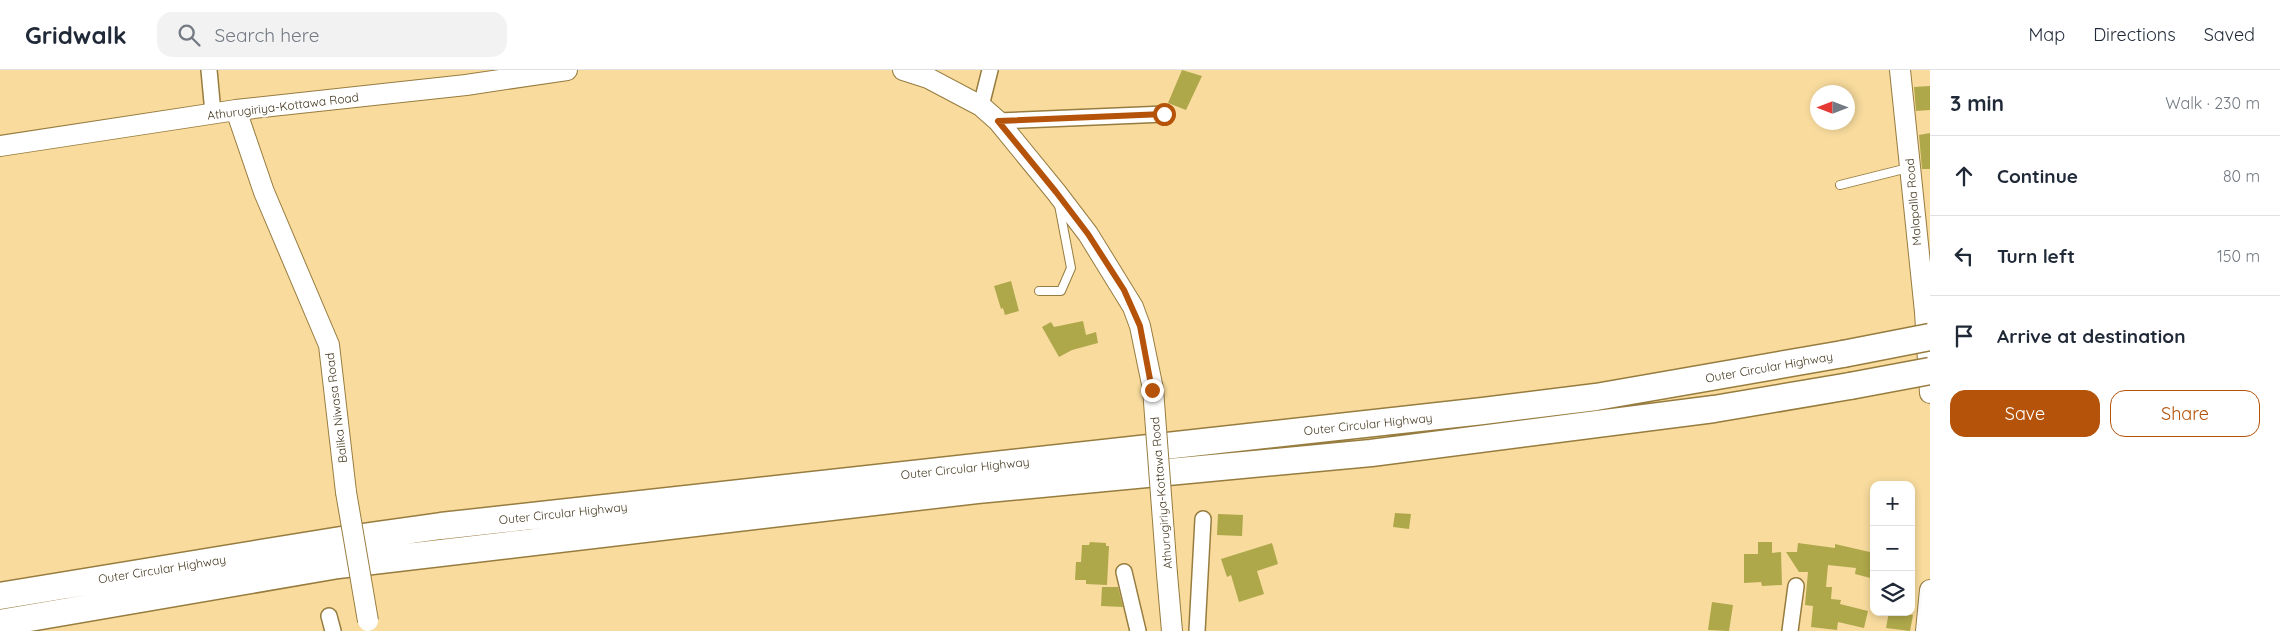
<!DOCTYPE html>
<meta charset="utf-8">
<style>
body{margin:0;font-family:Quicksand,sans-serif;background:#f2f2f3;color:#1f2937}
.controls{position:absolute;right:15px;bottom:15px;display:grid;overflow:hidden;border-radius:10px;box-shadow:0 2px 8px #0003}
.controls button{width:45px;height:45px;display:grid;place-items:center;padding:0;border:0;border-bottom:1px solid #e0e1e3;background:#fff;color:#1f2937;font:25px sans-serif}
.compass{position:absolute;left:1810px;top:15px;width:45px;height:45px;border-radius:50%;background:#fff;box-shadow:0 2px 8px #0003;rotate:270deg}
.stop{position:absolute;width:15px;height:15px;margin:-11px;border:4px solid #b45309;border-radius:50%;background:#fff}
.stop.end{background:#b45309;border-color:#fff;box-shadow:0 1px 5px #0008}
.list{margin:0;padding:0;list-style:none}
h2{display:flex;justify-content:space-between;align-items:center;height:65px;margin:0;padding:0 20px;font-size:21px}
h2 small{font-size:16px;font-weight:400;color:#747a83}
.list li{display:grid;grid-template-columns:32px 1fr auto;gap:15px;align-items:center;box-sizing:border-box;height:80px;padding:0 20px;border-top:1px solid #e0e1e3}
.list b{display:block;font-size:19px;white-space:nowrap}
.list em{font-size:16px;font-style:normal;color:#747a83}
.actions{display:flex;gap:10px;padding:15px 20px}
.actions a{flex:1;padding:11px 0;border:1px solid #b45309;border-radius:15px;text-align:center;font-size:18px;color:#b45309}
.actions .main{background:#b45309;color:#fff}
.icon{flex:none;width:28px;height:28px;fill:none;stroke:currentColor;stroke-width:2;stroke-linecap:round;stroke-linejoin:round}
.map{position:relative;flex:none;width:1930px;height:561px;overflow:hidden}
header{display:flex;align-items:center;gap:30px;box-sizing:border-box;height:70px;padding:0 25px;background:#fff;border-bottom:1px solid #e0e1e3}
header strong{font-size:24px}
nav{display:flex;gap:28px;margin-inline-start:auto;font-size:18px}
.search{width:350px;height:45px;background:#f2f2f3;display:flex;align-items:center;gap:12px;box-sizing:border-box;padding:0 18px;border-radius:15px;color:#747a83;font-size:19px}
main{display:flex}
aside{flex:1;background:#fff}
.map>svg:first-child{display:block}
.building{fill:#aea84b}
.lines{fill:none;stroke-linecap:round;stroke-linejoin:round}
.lane-casing{stroke:#977c3f;stroke-width:10}
.street-casing{stroke:#977c3f;stroke-width:18}
.secondary-casing{stroke:#977c3f;stroke-width:22}
.highway-casing{stroke:#977c3f;stroke-width:29}
.lane{stroke:#fff;stroke-width:8}
.street{stroke:#fff;stroke-width:15}
.secondary{stroke:#fff;stroke-width:20}
.highway{stroke:#fff;stroke-width:26}
.secondary-bridge-casing{stroke:#977c3f;stroke-width:22;stroke-linecap:butt}
.highway-bridge-casing{stroke:#977c3f;stroke-width:29;stroke-linecap:butt}
.secondary-bridge{stroke:#fff;stroke-width:20}
.highway-bridge{stroke:#fff;stroke-width:26}
.route{stroke:#b45309;stroke-width:6}
.labels{text-anchor:middle;dominant-baseline:central;stroke-width:4.5;stroke-linejoin:round;paint-order:stroke}
.street-label{font-size:12px;fill:#43371e;stroke:#fff}
</style>
<header>
<strong>Gridwalk</strong>
<div class="search"><svg class="icon" aria-label="search" viewBox="0 0 24 24"><circle cx="10" cy="10" r="6"/><path d="M15 15l6 6"/></svg>Search here</div>
<nav><a>Map</a><a>Directions</a><a>Saved</a></nav>
</header>
<main>
<div class="map">
<svg width="1930" height="561" viewBox="0 0 1930 561">
<rect width="100%" height="100%" fill="#f8db9d"/>
<path class="building" d="M1182 0 1202 6 1186 40 1168 33Z
M1930 16V40L1916 41 1914 17Z
M1930 63V99H1922L1919 65Z
M1011 211 1019 241 1005 245 1003 238 1001 239 994 216Z
M1083 251 1086 265 1096 262 1098 273 1072 280 1059 287 1042 257 1051 252 1054 257Z
M1395 443 1411 444 1409 459 1393 457Z
M1218 444 1243 445 1242 466 1217 465Z
M1090 472 1106 473V476H1109L1107 515 1086 514V510H1075L1076 492H1081L1082 475H1089Z
M1758 472H1772V483L1781 482 1782 515 1762 516 1761 512 1744 513V484H1758Z
M1272 473 1278 494 1257 501 1264 524 1239 532 1231 505 1227 507 1221 489Z
M1798 473 1835 478V474L1874 483V509L1855 504 1856 498 1828 495 1826 517H1832L1831 529 1841 530 1840 534 1868 541 1864 558 1838 552 1837 560 1811 557 1813 536 1805 535 1808 502H1799L1786 482H1797Z
M1102 517H1118L1123 537 1101 536Z
M1712 532 1733 535 1729 561 1708 560Z
M1889 542 1913 545 1910 561 1886 558Z"/>
<g class="lines">
<defs>
<path id="lane" d="M1840 115 1908 98
M1039 221H1061L1071 198 1059 135"/>
<path id="street" d="M209 0 213 43
M981 36 990 0
M998 51 1165 44
M1124 502 1138 561
M329 546 333 561
M1197 561 1203 449
M1790 561 1796 516"/>
<path id="secondary" d="M903 0 928 8 981 36 998 51 1056 122 1088 164 1133 237 1140 256 1153 319
M1900 0 1925 242 1930 323
M236 40 264 122 329 275 346 422
M0 76 236 40 466 15 567 0
M1167 504 1172 561
M1926 561 1930 520"/>
<path id="highway" d="M0 526 341 470 441 456 1483 341 1596 327 1843 284
M0 553 338 495 977 420 1371 383 1714 339 1850 316"/>
</defs>
<use href="#lane" class="lane-casing"/>
<use href="#street" class="street-casing"/>
<use href="#secondary" class="secondary-casing"/>
<use href="#highway" class="highway-casing"/>
<use href="#lane" class="lane"/>
<use href="#street" class="street"/>
<use href="#secondary" class="secondary"/>
<use href="#highway" class="highway"/>
<defs>
<path id="secondary-bridge" d="M1153 319 1167 504
M346 422 368 551"/>
<path id="highway-bridge" d="M1843 284 1930 267
M1850 316 1930 301"/>
</defs>
<use href="#secondary-bridge" class="secondary-bridge-casing"/>
<use href="#highway-bridge" class="highway-bridge-casing"/>
<use href="#secondary-bridge" class="secondary-bridge"/>
<use href="#highway-bridge" class="highway-bridge"/>
</g>
<g class="lines">
<path class="route" d="M1152 320 1140 256 1124 220 1088 164 1056 122 998 51 1164 44"/>
</g>
<g class="labels">
<g class="street-label">
<text transform="translate(283 36) rotate(-7)">Athurugiriya-Kottawa Road</text>
<text transform="translate(1913 132) rotate(-95)">Malapalla Road</text>
<text transform="translate(1769 297) rotate(-10)">Outer Circular Highway</text>
<text transform="translate(336 338) rotate(-97)">Balika Niwasa Road</text>
<text transform="translate(1368 354) rotate(-6)">Outer Circular Highway</text>
<text transform="translate(965 398) rotate(-6)">Outer Circular Highway</text>
<text transform="translate(1161 423) rotate(-95)">Athurugiriya-Kottawa Road</text>
<text transform="translate(563 443) rotate(-6)">Outer Circular Highway</text>
<text transform="translate(162 499) rotate(-9)">Outer Circular Highway</text>
</g>
</g>
</svg>
<div class="controls">
<button>+</button>
<button>−</button>
<button><svg class="icon" aria-label="layers" viewBox="0 0 24 24"><path d="M12 4l9 5-9 5-9-5zM3 14l9 5 9-5"/></svg></button>
</div>
<svg class="compass" viewBox="-18 -18 36 36"><path d="M0-13l5 13h-10z" fill="#e53935"/><path d="M0 13l5-13h-10z" fill="#747a83"/></svg>
<div class="stop" style="left:1164px;top:44px"></div>
<div class="stop end" style="left:1152px;top:320px"></div>
</div>
<aside>
<h2>3 min<small>Walk · 230 m</small></h2>
<ul class="list">
<li><svg class="icon" aria-label="ahead" viewBox="0 0 24 24"><path d="M12 20V5M6 11l6-6 6 6"/></svg><div><b>Continue</b></div><em>80 m</em></li>
<li><svg class="icon" aria-label="left" viewBox="0 0 24 24"><path d="M17 20v-9H6M10 6l-5 5 5 5"/></svg><div><b>Turn left</b></div><em>150 m</em></li>
<li><svg class="icon" aria-label="arrive" viewBox="0 0 24 24"><path d="M6 21V4h12l-3 4 3 4H6"/></svg><div><b>Arrive at destination</b></div></li>
</ul>
<div class="actions"><a class="main">Save</a><a>Share</a></div>
</aside>
</main>
